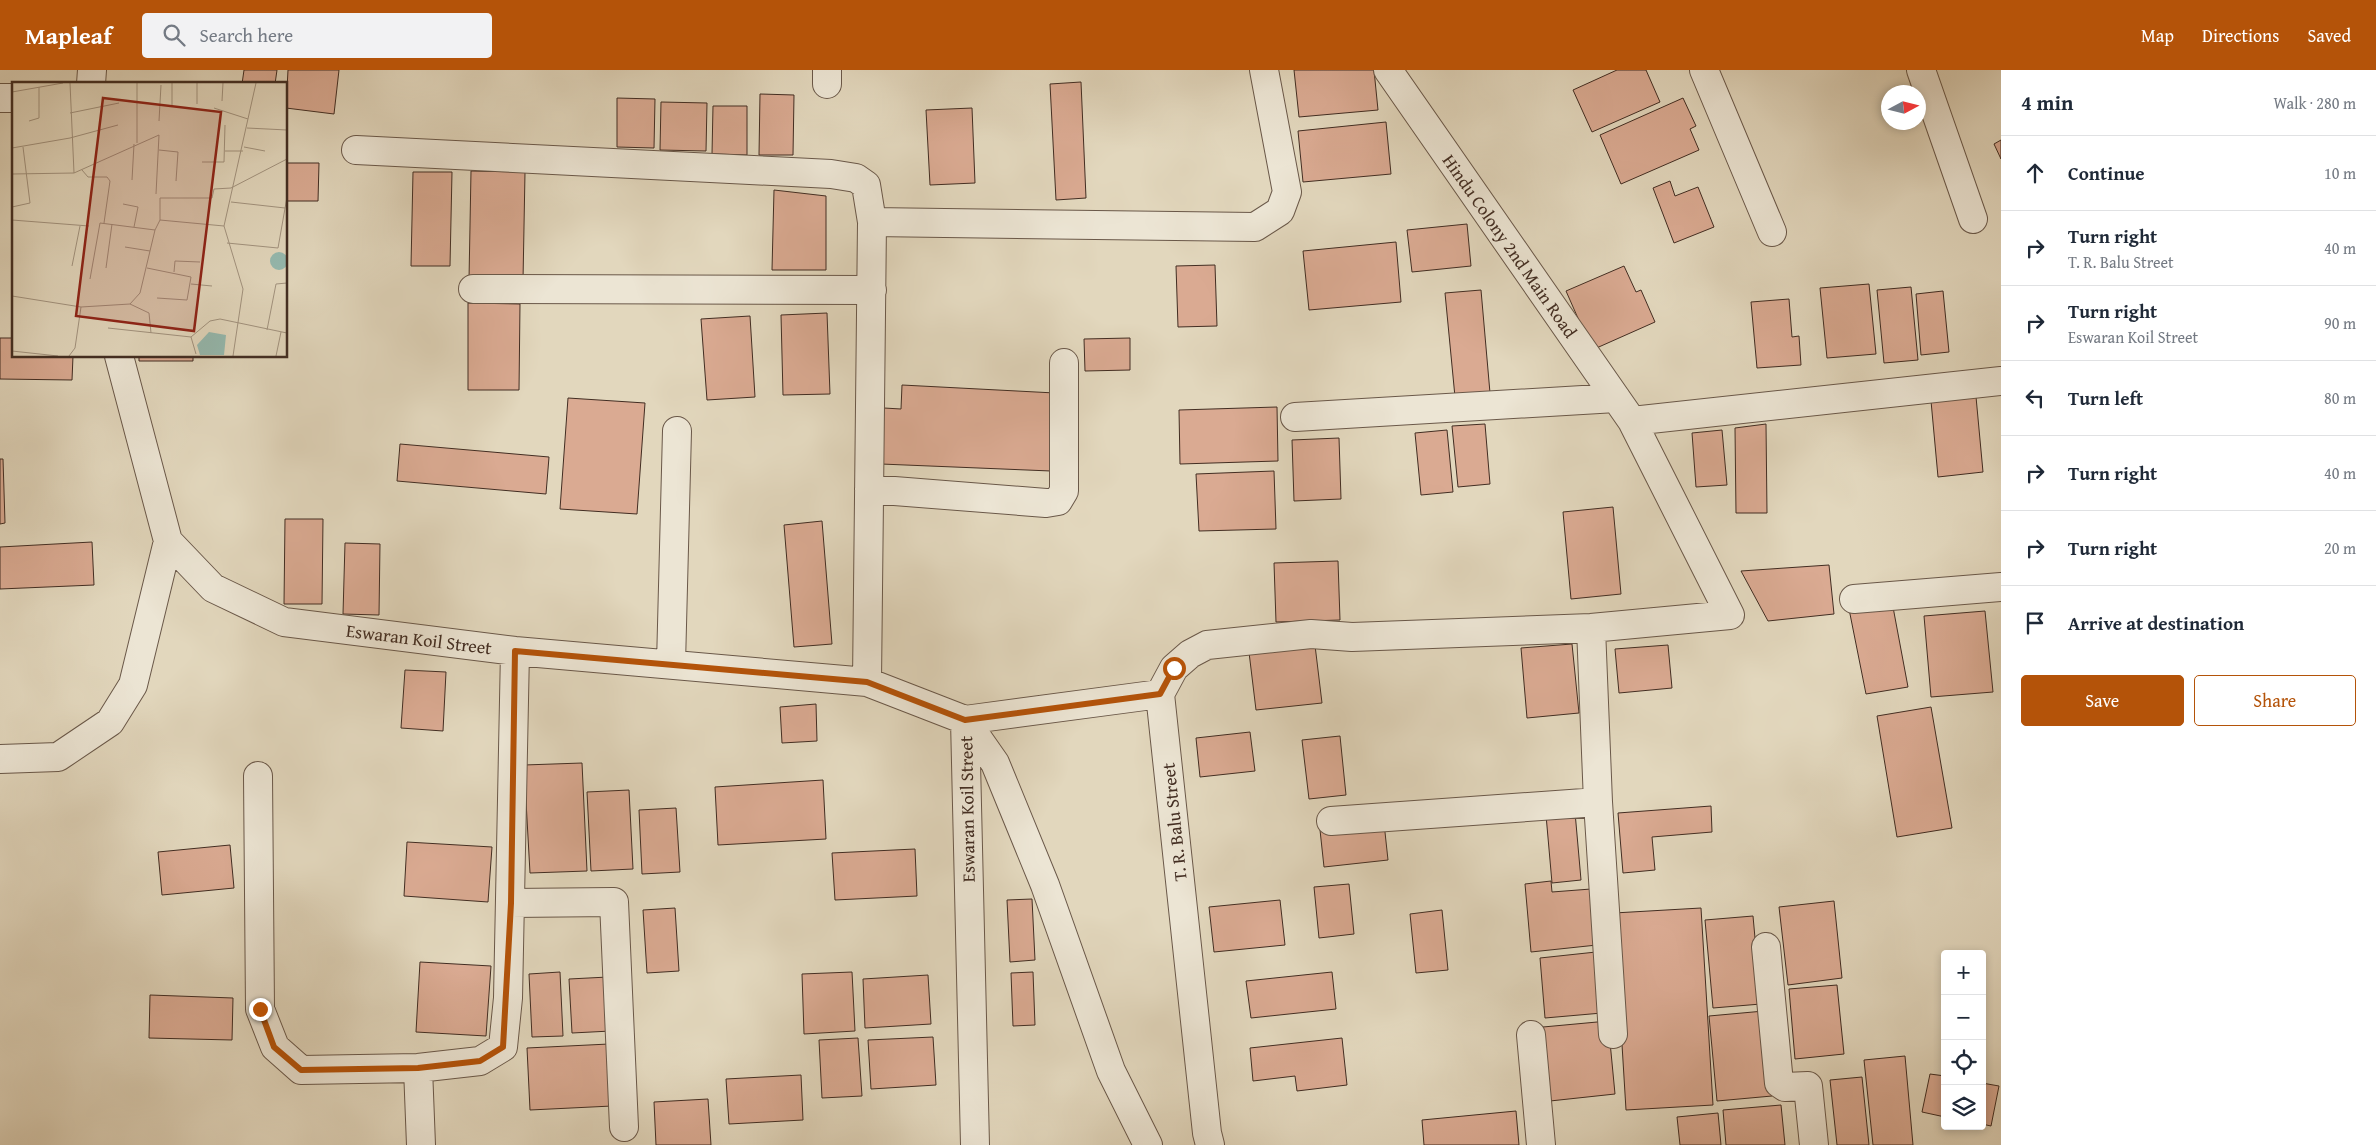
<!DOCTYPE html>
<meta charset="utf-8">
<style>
body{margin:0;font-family:"Gentium Book Plus",serif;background:#f2f2f3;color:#1f2937}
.controls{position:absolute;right:15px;bottom:15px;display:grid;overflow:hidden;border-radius:5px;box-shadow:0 2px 8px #0003}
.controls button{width:45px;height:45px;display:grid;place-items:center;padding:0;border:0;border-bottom:1px solid #e0e1e3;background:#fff;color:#1f2937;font:25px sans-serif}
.compass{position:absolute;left:1881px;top:15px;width:45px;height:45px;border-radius:50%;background:#fff;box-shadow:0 2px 8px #0003;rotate:83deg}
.stop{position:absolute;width:15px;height:15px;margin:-11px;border:4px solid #b45309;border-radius:50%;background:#fff}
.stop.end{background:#b45309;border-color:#fff;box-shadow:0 1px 5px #0008}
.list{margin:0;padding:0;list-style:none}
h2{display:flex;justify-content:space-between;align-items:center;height:65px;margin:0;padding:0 20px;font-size:21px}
h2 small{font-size:16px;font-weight:400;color:#747a83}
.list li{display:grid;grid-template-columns:32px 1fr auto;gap:15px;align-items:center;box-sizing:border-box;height:75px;padding:0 20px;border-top:1px solid #e0e1e3}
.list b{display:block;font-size:19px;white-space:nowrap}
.list p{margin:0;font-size:16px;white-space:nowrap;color:#747a83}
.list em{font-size:16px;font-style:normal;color:#747a83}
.actions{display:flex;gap:10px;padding:15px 20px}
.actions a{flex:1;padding:11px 0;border:1px solid #b45309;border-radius:5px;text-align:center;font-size:18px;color:#b45309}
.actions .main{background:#b45309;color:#fff}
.icon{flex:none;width:28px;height:28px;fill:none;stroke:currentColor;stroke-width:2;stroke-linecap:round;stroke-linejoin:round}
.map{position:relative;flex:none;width:2001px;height:1075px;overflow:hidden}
header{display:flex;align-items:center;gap:30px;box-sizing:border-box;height:70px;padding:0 25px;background:#b45309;color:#fff}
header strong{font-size:24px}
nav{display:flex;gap:28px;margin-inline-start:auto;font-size:18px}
.search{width:350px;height:45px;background:#f2f2f3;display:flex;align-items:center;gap:12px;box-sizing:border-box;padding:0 18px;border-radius:5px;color:#747a83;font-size:19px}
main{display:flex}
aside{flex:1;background:#fff}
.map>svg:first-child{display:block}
.building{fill:#daaa92;stroke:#422d22}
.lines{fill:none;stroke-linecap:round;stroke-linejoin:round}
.minor-casing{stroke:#6a5849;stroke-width:30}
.minor{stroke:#ece5d4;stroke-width:28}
.route{stroke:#b45309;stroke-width:6}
.labels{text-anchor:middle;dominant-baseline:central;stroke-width:5;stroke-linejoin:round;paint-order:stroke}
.street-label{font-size:18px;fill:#422d22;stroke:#ece5d4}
.inset-road{fill:none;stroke:#a2937f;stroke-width:1}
.view{fill:#8f2418;fill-opacity:0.15;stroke:#8f2418;stroke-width:2.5}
.inset-edge{fill:none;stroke:#422d22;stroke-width:2.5}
</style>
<header>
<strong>Mapleaf</strong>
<div class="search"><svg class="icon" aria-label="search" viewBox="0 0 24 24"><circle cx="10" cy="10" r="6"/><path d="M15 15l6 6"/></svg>Search here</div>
<nav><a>Map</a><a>Directions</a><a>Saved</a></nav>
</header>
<main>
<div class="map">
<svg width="2001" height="1075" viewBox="0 0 2001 1075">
<rect width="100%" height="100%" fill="#e2d7bd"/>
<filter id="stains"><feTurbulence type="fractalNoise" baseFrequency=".004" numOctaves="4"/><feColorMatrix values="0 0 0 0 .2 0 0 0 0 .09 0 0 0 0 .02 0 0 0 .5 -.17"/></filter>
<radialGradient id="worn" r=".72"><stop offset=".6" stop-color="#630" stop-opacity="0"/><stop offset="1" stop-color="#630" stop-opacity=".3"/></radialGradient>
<path class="building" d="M244 0H277L275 14H242Z
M288 0H339L334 44 286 38Z
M1294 0H1374L1378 40 1299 47Z
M1617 0H1646L1660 32 1592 62 1573 20Z
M1081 12 1086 128 1056 130 1050 14Z
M760 24 794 25 793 85H759Z
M617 28 655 29 654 78 617 77Z
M1683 28 1696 56 1690 59 1699 80 1621 114 1600 65Z
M661 32 707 33 706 81 660 80Z
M713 36H747V85L712 84Z
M972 38 975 113 930 115 926 40Z
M1386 52 1391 104 1303 112 1298 61Z
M2001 70V89L1994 74Z
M286 93H319L318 131H286Z
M471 101 525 102 523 211 469 210Z
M413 102H452L450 196H411Z
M1670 111 1675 126 1698 117 1714 157 1674 173 1653 118Z
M774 120 826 126V200H772Z
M1467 154 1471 196 1412 202 1407 160Z
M1396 172 1401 232 1309 240 1303 181Z
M1215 195 1217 256 1178 257 1176 196Z
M1624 196 1636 222 1641 220 1655 252 1592 280 1566 221Z
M1869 214 1876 284 1827 288 1820 218Z
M1911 217 1918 290 1884 293 1877 220Z
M1481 220 1490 323 1455 327 1445 223Z
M1943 221 1949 282 1921 285 1916 224Z
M1789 229 1792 267 1799 266 1801 295 1757 298 1751 232Z
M468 233 520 234 519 320H468Z
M827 243 830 324 783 325 781 245Z
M750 246 755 327 707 330 701 249Z
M0 268H14V286H73L72 310 0 309Z
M1130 268V300L1085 301 1084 269Z
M139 286H193V291H139Z
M902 315 1055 323 1051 401 881 394 884 338 901 339Z
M1975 316 1983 402 1938 407 1930 320Z
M568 328 645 333 637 444 560 439Z
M1277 337 1278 391 1180 394 1179 340Z
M1485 354 1490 414 1458 417 1452 356Z
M1766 354 1767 443H1736L1735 358Z
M1447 360 1453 422 1421 425 1415 363Z
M1722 360 1727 415 1696 417 1692 363Z
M1339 368 1341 429 1294 431 1292 370Z
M400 374 549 387 546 424 397 411Z
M0 389H3L5 453 0 454Z
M1274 401 1276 459 1199 461 1196 404Z
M1613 437 1621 524 1571 529 1563 442Z
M285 449H323L322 534H284Z
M822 451 832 574 794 577 784 455Z
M92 472 94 515 0 519V477Z
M345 473 380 474 379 545 343 544Z
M1338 491 1340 550 1276 552 1274 493Z
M1829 495 1834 544 1768 551 1741 501Z
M1893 537 1908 617 1866 624 1849 539Z
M1985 541 1993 622 1931 627 1924 546Z
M1314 567 1322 633 1256 640 1248 574Z
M1572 574 1579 643 1527 648 1521 578Z
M1668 575 1672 618 1619 623 1615 579Z
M405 600 446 602 443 661 401 658Z
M816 634 817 671 782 673 780 637Z
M1931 637 1952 758 1897 767 1877 646Z
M1250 662 1255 701 1200 707 1196 668Z
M1340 666 1346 725 1309 729 1302 670Z
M582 693 587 801 530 803 524 695Z
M823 710 826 769 718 775 715 717Z
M629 720 633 799 591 801 587 722Z
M1711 736 1712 762 1652 767 1655 800 1623 803 1618 743Z
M676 738 680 802 642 804 639 740Z
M1575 742 1581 810 1552 813 1546 745Z
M1384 753 1388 790 1324 797 1320 760Z
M407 772 492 777 488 832 404 826Z
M230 775 234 818 162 825 158 782Z
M915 779 917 826 835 830 832 783Z
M1551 811 1552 822 1591 819 1597 875 1531 882 1525 814Z
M1349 814 1354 864 1319 868 1314 817Z
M1032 829 1035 890 1010 892 1007 830Z
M1280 830 1285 875 1214 882 1209 837Z
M1834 831 1842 908 1788 915 1779 837Z
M675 838 679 901 647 903 643 840Z
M1701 838 1713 1035 1626 1040 1614 843Z
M1442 840 1448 900 1416 903 1410 844Z
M1753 846 1761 934 1713 938 1705 850Z
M1596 882 1602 943 1545 948 1540 888Z
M420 892 491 896 486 966 416 962Z
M560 902 563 966 532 967 529 904Z
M852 902 855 961 804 964 802 904Z
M1033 902 1035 955 1013 956 1011 903Z
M1332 902 1336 939 1251 948 1246 911Z
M928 905 931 954 865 958 863 909Z
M608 907 611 961 572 963 569 909Z
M1837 915 1844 984 1795 989 1789 919Z
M150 925 233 928 232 970 149 968Z
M1764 941 1772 1026 1717 1031 1709 946Z
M1608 951 1615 1024 1550 1031 1543 957Z
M933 967 936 1015 871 1019 868 970Z
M858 968 862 1026 822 1028 819 970Z
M1342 968 1347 1015 1297 1021 1295 1006 1253 1011 1250 978Z
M609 974 612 1036 530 1040 527 978Z
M1905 986 1913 1075H1873L1864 990Z
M1930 1004 1945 1006V1047L1922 1042Z
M801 1005 803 1050 729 1054 726 1009Z
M1862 1007 1869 1075H1837L1830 1010Z
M1982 1013 1999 1016 1991 1056 1982 1054Z
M708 1029 711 1075H656L654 1032Z
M1781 1035 1785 1075H1726L1723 1040Z
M1516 1041 1519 1075H1424L1422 1050Z
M1718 1043 1721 1075H1680L1677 1047Z"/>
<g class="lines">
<defs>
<path id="minor" d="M827 0V14
M1704 0 1772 162
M1921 0 1973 149
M91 14 92 0
M0 28H14
M356 80 831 104 856 108 866 115 872 152 867 612
M872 152 1255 157 1280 141 1287 122 1264 0
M473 219 872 220
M119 286 168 471 213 518 284 552 515 581 867 612 965 650 975 1075
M1295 347 1616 328
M1632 351 2001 311
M869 419 1046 433 1058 431 1064 421V293
M1854 529 2001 517
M671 594 677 361
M1160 624 1174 598 1190 584 1207 575 1311 564 1352 567 1591 558 1730 545 1632 351 1388 0
M0 689 58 687 110 652 133 615 168 471
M258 706 260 939 275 977 301 1000 418 998 480 991 503 977 508 928 515 581
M1598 732 1613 964
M1331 751 1598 732 1591 558
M511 833 614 832 624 1057
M1766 877 1779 1013 1785 1017 1808 1016 1814 1075
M1531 965 1541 1075
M418 998 421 1075
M1148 1075 1111 1001 1045 815 995 693 965 650 1160 624 1207 1063 1210 1075"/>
</defs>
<use href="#minor" class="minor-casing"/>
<use href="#minor" class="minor"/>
</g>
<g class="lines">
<path class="route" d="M260 939 274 977 301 1000 418 998 480 991 503 977 511 833 515 581 867 612 965 650 1160 624 1174 598"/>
</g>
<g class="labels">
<g class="street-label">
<text transform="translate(1510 176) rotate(55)">Hindu Colony 2nd Main Road</text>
<text transform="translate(419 569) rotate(7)">Eswaran Koil Street</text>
<text transform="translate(967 739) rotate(-91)">Eswaran Koil Street</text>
<text transform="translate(1174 752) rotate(-96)">T. R. Balu Street</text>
</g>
</g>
<g transform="translate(12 12)">
<rect width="275" height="275" fill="#e2d7bd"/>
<path d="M258 179a9 9 0 1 1 18 0a9 9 0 1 1-18 0ZM197 250 214 253 212 273H188L185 263Z" fill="#95bab0"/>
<path class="inset-road" d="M58 1 62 91M0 10 51 1M210 19 211 1M185 22V1M160 23V1M202 26 236 37M58 31 107 21M17 39 27 36V5M147 39 149 3M235 46 275 48M125 61V1M232 65 253 69M0 66 58 56 106 43M147 68 166 70 164 99M213 69H231M190 80H212L213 43M70 88 76 95H95L98 99 92 141M0 92 62 91 147 53 144 112M120 98 122 62M219 120 273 126M111 122 126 125 122 145M0 125 18 121 11 65M0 138 77 144M148 138V116H200L202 107 219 106 275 77M215 161 266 166 275 115M113 165 138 169M60 184 68 144M94 186 100 142M135 186 179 195 175 218 145 216M162 190 163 179 188 180M78 197 88 141 143 148M179 202 200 204M0 214 69 225 118 222 128 211 143 148 148 138 212 144M118 222 137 231 139 251M96 246 179 255 184 272M255 248 264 202 275 201M179 255 198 239 208 237 275 251M0 269 46 274M57 274 63 266 69 225M221 274 231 207 212 144 244 1M264 274 269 250"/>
<path class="view" d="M91 16 209 30 182 249 64 234Z"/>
<rect width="275" height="275" class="inset-edge"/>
</g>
<rect width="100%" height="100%" filter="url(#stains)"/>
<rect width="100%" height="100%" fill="url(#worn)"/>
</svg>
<div class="controls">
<button>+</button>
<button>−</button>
<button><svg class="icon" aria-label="locate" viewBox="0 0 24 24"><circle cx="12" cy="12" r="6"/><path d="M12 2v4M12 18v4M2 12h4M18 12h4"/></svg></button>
<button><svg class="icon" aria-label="layers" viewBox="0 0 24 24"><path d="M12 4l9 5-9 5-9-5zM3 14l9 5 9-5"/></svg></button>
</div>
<svg class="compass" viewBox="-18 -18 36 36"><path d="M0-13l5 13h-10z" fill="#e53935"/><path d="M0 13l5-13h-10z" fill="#747a83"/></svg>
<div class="stop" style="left:1174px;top:598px"></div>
<div class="stop end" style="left:260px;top:939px"></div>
</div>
<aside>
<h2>4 min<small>Walk · 280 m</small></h2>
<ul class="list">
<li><svg class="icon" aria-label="ahead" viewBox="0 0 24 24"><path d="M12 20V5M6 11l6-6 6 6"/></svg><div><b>Continue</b></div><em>10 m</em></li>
<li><svg class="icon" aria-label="right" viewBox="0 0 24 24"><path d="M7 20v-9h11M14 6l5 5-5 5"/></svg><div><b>Turn right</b><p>T. R. Balu Street</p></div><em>40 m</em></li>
<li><svg class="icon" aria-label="right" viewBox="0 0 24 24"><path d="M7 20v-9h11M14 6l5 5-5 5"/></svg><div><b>Turn right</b><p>Eswaran Koil Street</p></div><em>90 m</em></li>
<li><svg class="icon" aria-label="left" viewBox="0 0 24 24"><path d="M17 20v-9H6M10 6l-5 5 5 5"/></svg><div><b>Turn left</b></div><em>80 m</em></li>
<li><svg class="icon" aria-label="right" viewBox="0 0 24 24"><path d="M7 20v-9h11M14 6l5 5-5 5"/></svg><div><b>Turn right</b></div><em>40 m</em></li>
<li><svg class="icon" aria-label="right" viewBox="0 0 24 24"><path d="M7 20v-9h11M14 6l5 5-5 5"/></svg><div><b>Turn right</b></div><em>20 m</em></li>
<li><svg class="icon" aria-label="arrive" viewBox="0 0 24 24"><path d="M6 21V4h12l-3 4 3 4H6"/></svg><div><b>Arrive at destination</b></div></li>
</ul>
<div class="actions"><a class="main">Save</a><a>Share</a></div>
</aside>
</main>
